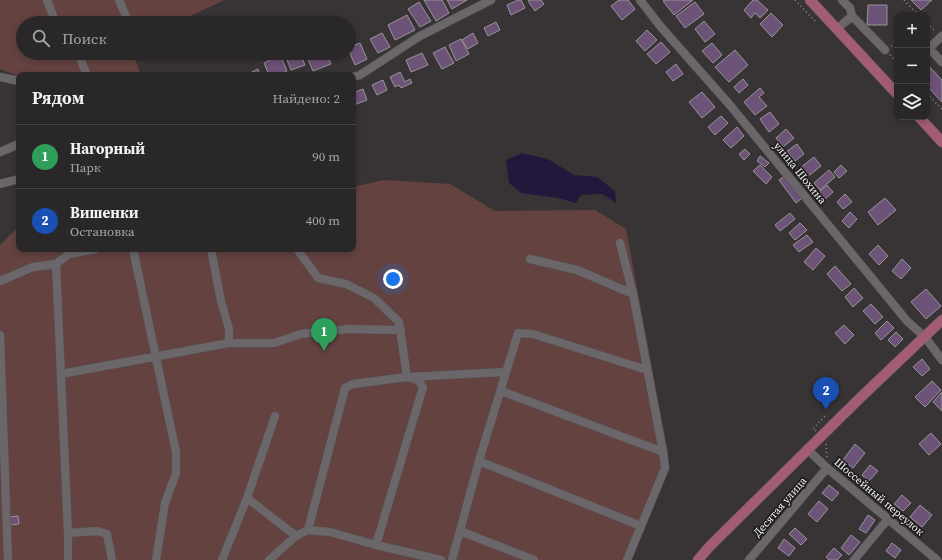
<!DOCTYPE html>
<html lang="ru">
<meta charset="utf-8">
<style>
body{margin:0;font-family:"Source Serif 4",serif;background:#322f30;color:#f1f3f6}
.controls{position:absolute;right:12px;top:12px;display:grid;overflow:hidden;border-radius:8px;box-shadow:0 2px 6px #0003}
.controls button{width:36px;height:36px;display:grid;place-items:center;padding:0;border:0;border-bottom:1px solid #464445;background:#2a2728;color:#f1f3f6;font:20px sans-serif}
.you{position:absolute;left:393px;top:279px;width:14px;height:14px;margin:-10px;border:3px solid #fff;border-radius:50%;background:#1a73e8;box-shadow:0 0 0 6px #1a73e833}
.badge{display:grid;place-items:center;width:26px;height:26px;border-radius:50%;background:#d6ab8b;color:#fff;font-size:13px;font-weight:700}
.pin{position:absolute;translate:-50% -33px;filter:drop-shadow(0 1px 2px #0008)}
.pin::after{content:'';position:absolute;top:21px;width:14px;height:12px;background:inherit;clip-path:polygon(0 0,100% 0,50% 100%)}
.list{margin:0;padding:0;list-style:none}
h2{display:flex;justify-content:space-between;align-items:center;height:52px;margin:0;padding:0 16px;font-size:17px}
h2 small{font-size:13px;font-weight:400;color:#a5a5a8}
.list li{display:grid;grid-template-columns:26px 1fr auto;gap:12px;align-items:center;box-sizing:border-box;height:64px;padding:0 16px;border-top:1px solid #464445}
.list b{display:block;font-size:15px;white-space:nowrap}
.list p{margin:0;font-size:13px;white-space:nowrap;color:#a5a5a8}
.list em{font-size:13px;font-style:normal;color:#a5a5a8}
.icon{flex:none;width:22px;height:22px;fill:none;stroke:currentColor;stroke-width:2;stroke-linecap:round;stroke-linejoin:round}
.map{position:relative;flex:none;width:942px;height:560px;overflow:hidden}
.search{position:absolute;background:#2a2728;box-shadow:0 2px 6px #0003;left:16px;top:16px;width:340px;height:44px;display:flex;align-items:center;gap:10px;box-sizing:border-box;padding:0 14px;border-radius:22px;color:#a5a5a8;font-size:15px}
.panel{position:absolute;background:#2a2728;box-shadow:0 2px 6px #0003;left:16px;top:72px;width:340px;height:180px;border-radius:8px}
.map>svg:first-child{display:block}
.green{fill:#634240}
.water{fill:#22183b}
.building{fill:#6d5377;stroke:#989599}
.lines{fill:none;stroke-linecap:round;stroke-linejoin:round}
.minor-casing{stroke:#575356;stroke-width:9}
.major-casing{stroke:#575356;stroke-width:11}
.path{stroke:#939091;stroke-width:1.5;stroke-dasharray:1 3;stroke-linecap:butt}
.minor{stroke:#6b6669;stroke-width:8}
.major{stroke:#a35c76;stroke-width:10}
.labels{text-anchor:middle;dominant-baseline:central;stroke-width:3.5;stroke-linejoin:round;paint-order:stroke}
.street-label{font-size:11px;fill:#f6f4f5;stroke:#1e1c1d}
</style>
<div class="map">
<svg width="942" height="560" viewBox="0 0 942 560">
<rect width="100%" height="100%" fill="#383436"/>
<path class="green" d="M0 0H225L175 23H23V53H133L141 75 19 76 0 69Z
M384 180 450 184 495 211 595 210 626 229 668 453V468L631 560H0V245L19 226V249H353V187Z"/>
<path class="water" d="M522 153 548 159 574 175 597 177 615 191 616 203 602 194 581 195 576 203 558 198 521 193 509 183 506 160Z"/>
<path class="building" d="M424 0H442L449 13 436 21Z
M447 0H467L452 9Z
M518 0H521L525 8 511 15 507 5Z
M530 0H541L544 4 535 11 528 1Z
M619 0H628L635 9 622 20 611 6Z
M665 0H693L674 15 663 1Z
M753 0H757L768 10 760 18 755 13 751 18 744 10Z
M911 0H932L921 10Z
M419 2 431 21 420 27 408 9Z
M695 2 704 14 685 28 676 16Z
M868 5H887V25H867Z
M771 13 783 25 772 37 760 24Z
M407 15 415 30 395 40 388 25Z
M704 21 715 34 705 42 695 29Z
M496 22 500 30 488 36 484 28Z
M647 30 657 40 645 51 636 41Z
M382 33 390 47 378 53 370 39Z
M473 33 478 43 468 49 462 40Z
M461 39 469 54 456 61 449 45Z
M661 42 670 52 656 64 647 54Z
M360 43 367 59 355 65 349 51V47Z
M712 43 722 55 713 63 702 51Z
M445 47 454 63 442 69 433 53Z
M735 50 748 65 729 82 715 67Z
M292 53H300L305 65 291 70 285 55Z
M319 53H326L331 64 313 71 307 57Z
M422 53 428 65 411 72 406 60Z
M280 55 287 71 278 75H269L264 63Z
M676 64 683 74 673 81 666 72Z
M927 64 942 80V102L927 86Z
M258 69 260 75H246Z
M400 72 405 82 410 79 412 83 401 88 399 85 395 87 390 77Z
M743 79 748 85 739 93 734 87Z
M383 80 387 90 377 95 372 85Z
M760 88 764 93 759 97 767 106 755 115 744 102Z
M363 89 367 100 354 105 353 93Z
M702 92 715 107 702 118 689 102Z
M770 112 779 124 769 132 760 119Z
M721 116 728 123 715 135 708 127Z
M737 127 744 136 731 148 723 140Z
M786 129 794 138 783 147 776 138Z
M797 144 804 154 795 161 787 151Z
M745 149 750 154 744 160 739 154Z
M760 156 769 163 765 167 757 161Z
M814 157 821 166 807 177 800 168Z
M760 165 772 177 766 184 753 171Z
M841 165 847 171 839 178 834 172Z
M829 170 835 177 820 190 814 183Z
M786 175 802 198 796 203 779 180Z
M827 185 833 192 824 200 818 193Z
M845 194 852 202 843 209 837 202Z
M885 198 896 210 878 225 868 212Z
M850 212 857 219 849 228 842 221Z
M790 213 795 219 780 231 775 225Z
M800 223 807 230 795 240 789 233Z
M807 235 813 242 799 252 793 245Z
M878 245 888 256 879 265 869 254Z
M816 248 825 256 813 270 804 262Z
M902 259 911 268 901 279 892 271Z
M835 266 851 284 842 291 827 274Z
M854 288 863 298 853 307 845 297Z
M926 289 941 306 926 319 911 302Z
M871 304 883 317 875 324 863 311Z
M887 321 894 328 881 340 875 333Z
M844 325 854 335 845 344 835 333Z
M896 332 903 339 895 347 888 340Z
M922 359 930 369 922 376 913 367Z
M932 381 941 390 925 407 915 397Z
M942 392V411L933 402Z
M931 433 941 444 929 455 919 444Z
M855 444 865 453 853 468 843 460Z
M870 465 878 471 869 481 862 475Z
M829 485 839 493 832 501 822 493Z
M902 495 911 503 903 511 894 504Z
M819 501 828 509 817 522 808 514Z
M920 505 932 515 922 527 910 517Z
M868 515 875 520 866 533 859 529Z
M18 516 19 524 10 525 9 517Z
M795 528 807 539 801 545 789 534Z
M851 535 860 542 849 555 841 548Z
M784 539 795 548 789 556 778 548Z
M892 543 901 550 895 558 886 551Z
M834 548 842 555 837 560H829L826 557Z"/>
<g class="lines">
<defs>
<path id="minor" d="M47 0 56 23
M119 0 129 23
M640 0 661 27 729 104 907 321 925 337 942 360
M842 0 850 8 852 16 885 50
M837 29 852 16
M927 46 942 62
M929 48 942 36
M78 53 87 75
M0 77 19 81
M353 77 360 75 420 36 491 0
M0 152 19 144
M0 184 19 179
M620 243 633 294 663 452 665 468 627 560
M96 249 69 254 56 264 68 533 97 531 107 534 112 560
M133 249 176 452V473L165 503 156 560
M211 249 221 301 229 329V343
M297 249 318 278 346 284 374 298 399 322 407 377 418 380 423 387 376 545
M530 259 577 270 633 294
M0 281 33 267 56 264
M0 335 8 560
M61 374 229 343H274L301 334 348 329 401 330
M501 391 663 452
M275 416 247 498 296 536
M808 450 827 468 937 560
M479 461 641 526
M308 530 345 388 353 384 407 377 505 372
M460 531 534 560
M68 560V533
M222 560 247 498
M269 560 296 536 308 530 330 532 376 545 441 560
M452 560 479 461 518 333 533 334 647 370
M749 560 827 468
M854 560 888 519"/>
<path id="major" d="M810 0 897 94
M919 117 942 142
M698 560 710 546 860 398 942 320"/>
</defs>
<use href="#minor" class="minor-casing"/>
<use href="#major" class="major-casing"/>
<path class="path" d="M795 0 817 23
M904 0 918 15
M927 24 936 32
M891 46 897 43
M890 55 897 62
M927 94 942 109
M816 431 813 429 825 416
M826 444 827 458"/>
<use href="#minor" class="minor"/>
<use href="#major" class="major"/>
</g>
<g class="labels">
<g class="street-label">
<text transform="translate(800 173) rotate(51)">улица Шохина</text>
<text transform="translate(879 497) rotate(40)">Шоссейный переулок</text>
<text transform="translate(780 507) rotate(-49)">Десятая улица</text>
</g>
</g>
</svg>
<div class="controls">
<button>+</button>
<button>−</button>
<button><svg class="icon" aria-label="layers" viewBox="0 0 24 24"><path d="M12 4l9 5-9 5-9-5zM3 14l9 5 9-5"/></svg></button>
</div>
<div class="you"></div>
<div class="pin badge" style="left:324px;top:351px;background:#2e9e5b">1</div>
<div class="pin badge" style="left:826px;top:410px;background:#1a4fb4">2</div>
<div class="search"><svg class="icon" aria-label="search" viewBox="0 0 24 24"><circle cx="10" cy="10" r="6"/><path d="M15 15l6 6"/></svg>Поиск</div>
<section class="panel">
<h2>Рядом<small>Найдено: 2</small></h2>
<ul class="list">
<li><span class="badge" style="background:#2e9e5b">1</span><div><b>Нагорный</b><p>Парк</p></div><em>90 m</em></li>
<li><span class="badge" style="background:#1a4fb4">2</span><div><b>Вишенки</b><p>Остановка</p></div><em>400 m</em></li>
</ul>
</section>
</div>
